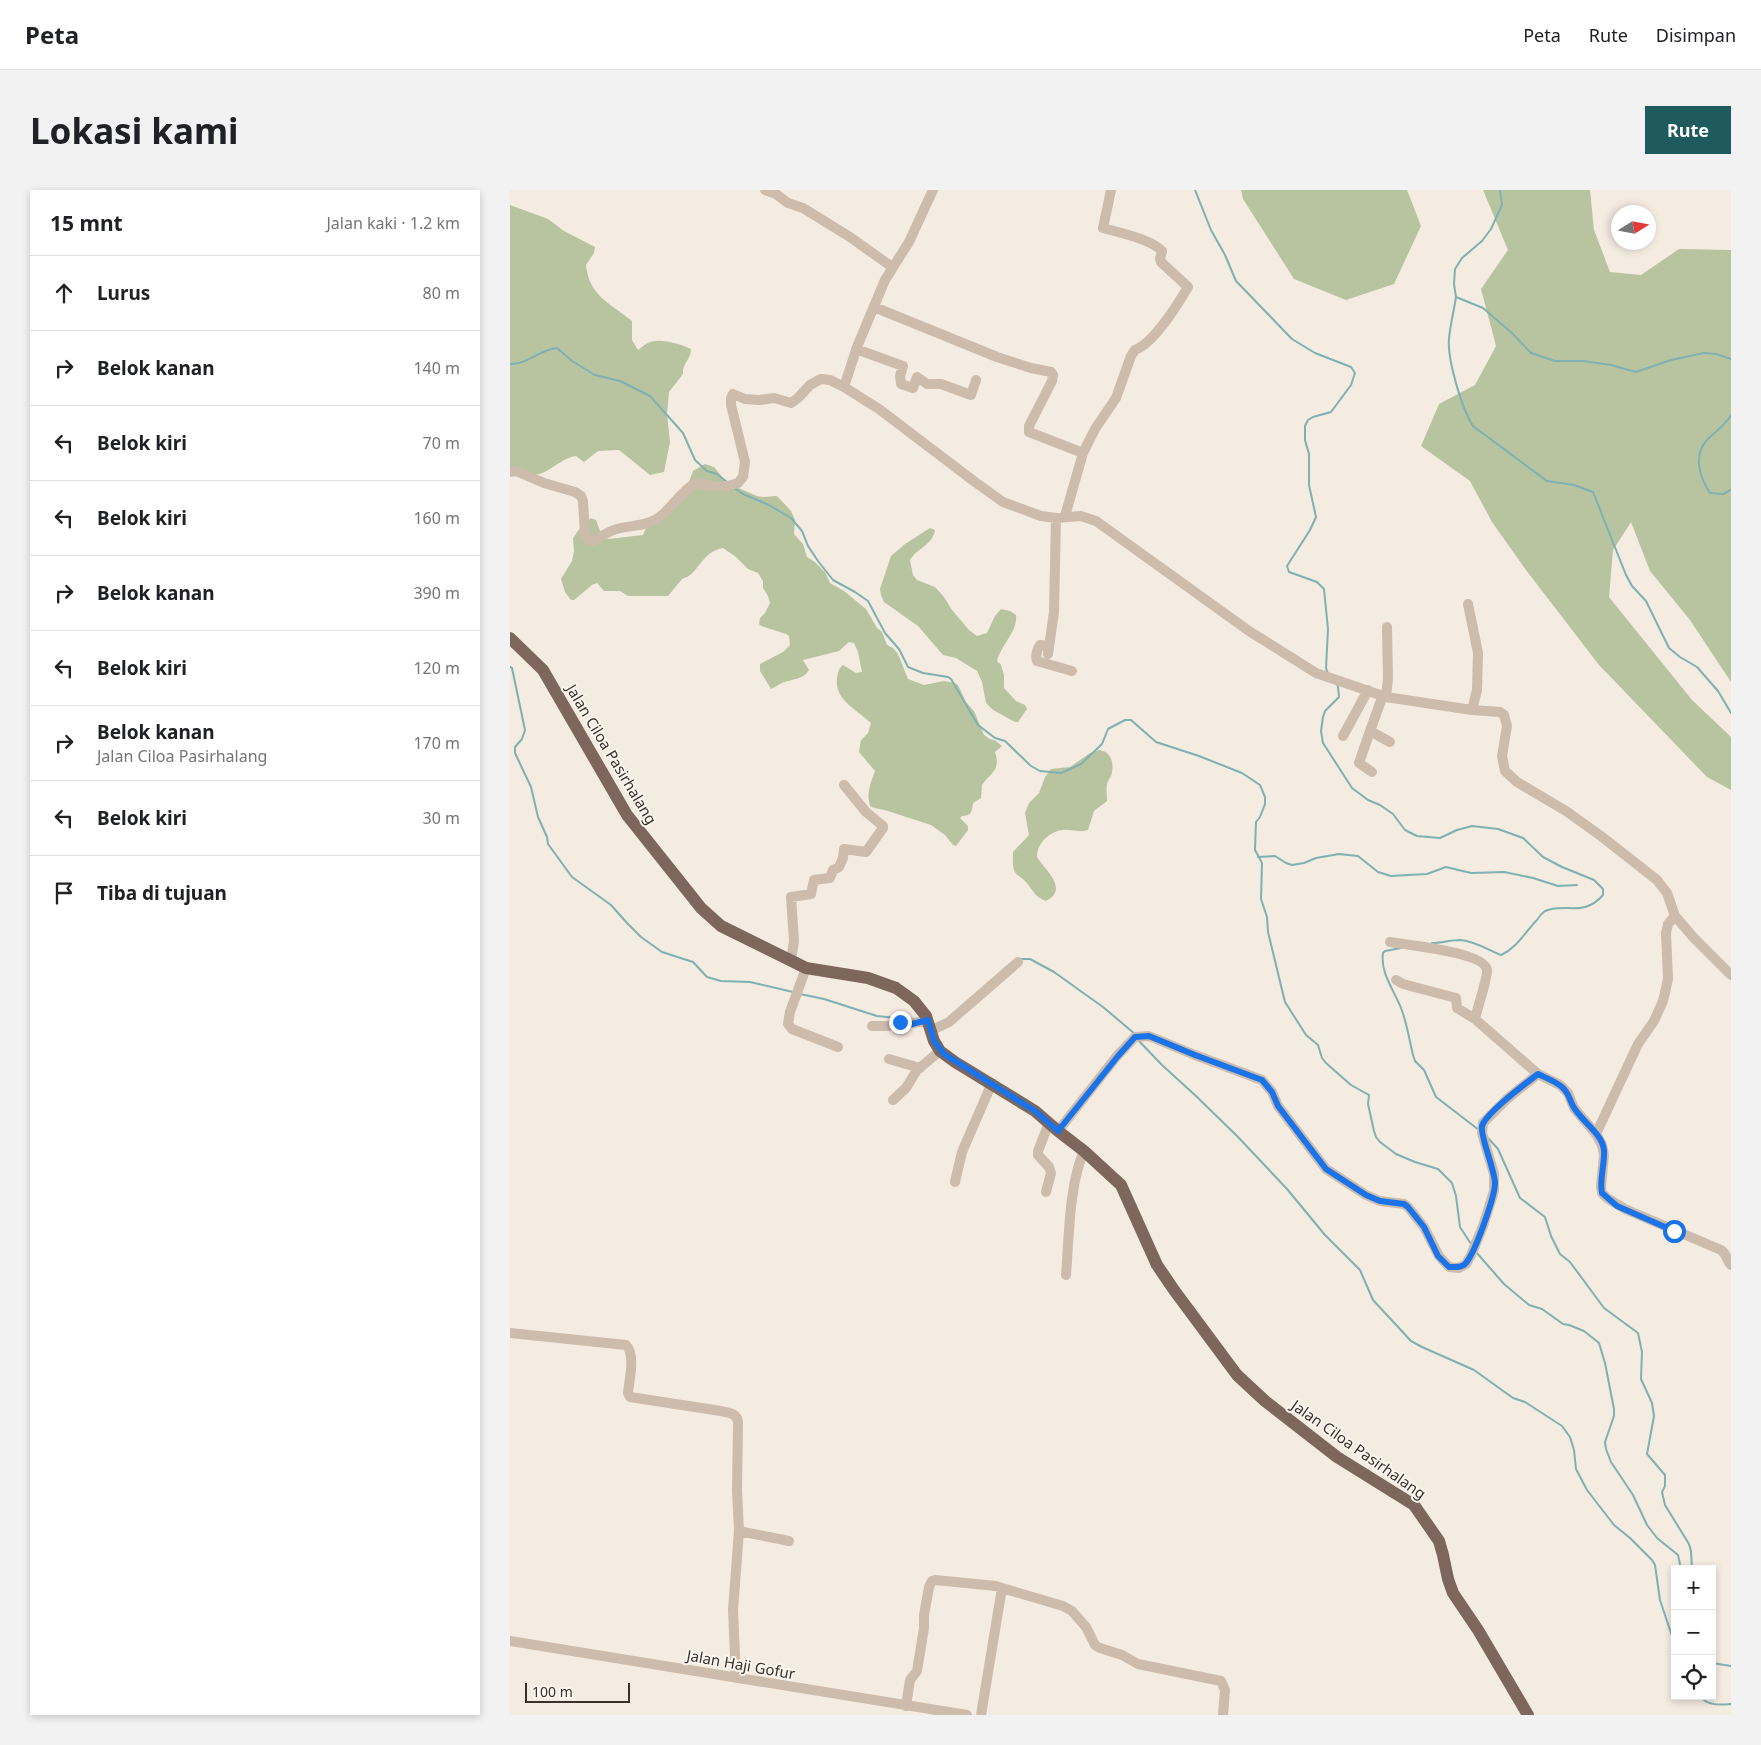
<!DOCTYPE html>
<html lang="id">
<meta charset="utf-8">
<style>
body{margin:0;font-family:"Noto Sans",sans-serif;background:#f2f2f2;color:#202124}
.controls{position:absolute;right:15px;bottom:15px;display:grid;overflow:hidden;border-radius:0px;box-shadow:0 2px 8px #0003}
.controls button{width:45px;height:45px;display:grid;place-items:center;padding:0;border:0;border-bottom:1px solid #e0e0e0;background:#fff;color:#202124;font:25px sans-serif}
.compass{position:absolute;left:1101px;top:15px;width:45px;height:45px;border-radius:50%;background:#fff;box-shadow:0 2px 8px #0003;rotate:79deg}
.scale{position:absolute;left:15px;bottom:12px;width:105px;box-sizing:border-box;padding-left:5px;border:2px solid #3b302b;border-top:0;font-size:14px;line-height:18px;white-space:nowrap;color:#3b302b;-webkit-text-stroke:4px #fbf5ee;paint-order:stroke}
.stop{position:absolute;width:15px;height:15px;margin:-11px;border:4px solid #1a73e8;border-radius:50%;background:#fff}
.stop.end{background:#1a73e8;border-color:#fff;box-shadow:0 1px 5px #0008}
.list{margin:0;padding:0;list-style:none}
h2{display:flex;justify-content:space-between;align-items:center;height:65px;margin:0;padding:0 20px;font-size:21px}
h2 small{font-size:16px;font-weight:400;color:#757577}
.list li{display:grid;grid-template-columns:32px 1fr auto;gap:15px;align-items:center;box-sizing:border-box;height:75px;padding:0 20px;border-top:1px solid #e0e0e0}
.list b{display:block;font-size:19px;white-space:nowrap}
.list p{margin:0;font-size:16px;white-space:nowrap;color:#757577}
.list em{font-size:16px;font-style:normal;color:#757577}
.icon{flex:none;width:28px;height:28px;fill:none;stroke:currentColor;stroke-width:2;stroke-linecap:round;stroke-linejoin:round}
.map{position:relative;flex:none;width:1221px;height:1525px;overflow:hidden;border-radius:0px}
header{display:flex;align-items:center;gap:30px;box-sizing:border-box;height:70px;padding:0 25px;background:#fff;border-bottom:1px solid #e0e0e0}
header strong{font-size:24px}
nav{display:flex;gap:28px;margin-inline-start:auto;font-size:18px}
.intro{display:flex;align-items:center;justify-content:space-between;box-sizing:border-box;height:120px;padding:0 30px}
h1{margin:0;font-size:35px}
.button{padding:12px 22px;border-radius:0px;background:#1f5a5e;color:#fff;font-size:18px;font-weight:700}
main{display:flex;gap:30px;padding:0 30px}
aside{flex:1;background:#fff;border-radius:0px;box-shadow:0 2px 8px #0003}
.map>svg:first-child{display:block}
.green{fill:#b8c4a0}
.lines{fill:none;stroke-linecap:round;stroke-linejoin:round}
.stream{stroke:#7fb0b2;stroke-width:2}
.minor{stroke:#cdbbac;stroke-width:10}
.major{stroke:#7d675c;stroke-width:12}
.route{stroke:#1a73e8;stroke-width:6}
.labels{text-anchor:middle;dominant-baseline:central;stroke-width:4;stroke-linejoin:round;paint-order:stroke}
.street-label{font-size:15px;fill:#3b302b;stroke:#fbf5ee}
</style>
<header>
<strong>Peta</strong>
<nav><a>Peta</a><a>Rute</a><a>Disimpan</a></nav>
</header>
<div class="intro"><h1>Lokasi kami</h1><a class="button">Rute</a></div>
<main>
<aside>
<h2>15 mnt<small>Jalan kaki · 1.2 km</small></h2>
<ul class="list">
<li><svg class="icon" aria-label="ahead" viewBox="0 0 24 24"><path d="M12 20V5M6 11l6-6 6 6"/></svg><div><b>Lurus</b></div><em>80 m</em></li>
<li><svg class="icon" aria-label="right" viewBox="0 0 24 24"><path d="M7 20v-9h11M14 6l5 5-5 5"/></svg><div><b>Belok kanan</b></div><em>140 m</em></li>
<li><svg class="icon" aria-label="left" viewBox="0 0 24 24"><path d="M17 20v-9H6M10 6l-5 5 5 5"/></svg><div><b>Belok kiri</b></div><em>70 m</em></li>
<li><svg class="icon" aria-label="left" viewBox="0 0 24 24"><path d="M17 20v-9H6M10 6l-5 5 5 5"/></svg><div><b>Belok kiri</b></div><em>160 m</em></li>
<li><svg class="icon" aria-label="right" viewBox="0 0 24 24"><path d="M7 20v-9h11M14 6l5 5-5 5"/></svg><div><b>Belok kanan</b></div><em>390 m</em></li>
<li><svg class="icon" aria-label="left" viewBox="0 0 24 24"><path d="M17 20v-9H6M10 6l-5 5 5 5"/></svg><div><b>Belok kiri</b></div><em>120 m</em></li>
<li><svg class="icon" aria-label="right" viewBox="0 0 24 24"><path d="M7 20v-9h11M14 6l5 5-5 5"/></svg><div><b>Belok kanan</b><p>Jalan Ciloa Pasirhalang</p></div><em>170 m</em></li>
<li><svg class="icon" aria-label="left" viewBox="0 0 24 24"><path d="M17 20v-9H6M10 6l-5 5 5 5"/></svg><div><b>Belok kiri</b></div><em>30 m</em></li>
<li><svg class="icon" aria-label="arrive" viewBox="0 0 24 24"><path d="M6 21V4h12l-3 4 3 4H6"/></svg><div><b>Tiba di tujuan</b></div></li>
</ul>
</aside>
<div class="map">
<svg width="1221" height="1525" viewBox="0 0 1221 1525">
<rect width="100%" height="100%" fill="#f4ebe1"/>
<path class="green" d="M731 0H897L911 36 884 94 836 110 784 89 733 9Z
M973 0H1080L1084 40 1100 82 1131 85 1169 59 1221 60V492L1180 430 1140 381 1121 332 1103 360 1099 407 1182 510 1221 547V600L1197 587 1089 475 1016 380 982 332 960 291 911 256 929 214 965 195 986 156 971 99 998 60Z
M0 15 38 29 54 41 85 57 84 63 76 75C79 106 100 113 122 131V150L128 160C131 158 135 154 138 153 148 147 171 154 181 159 181 169 172 174 173 184L159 202 157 224 160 252 154 282 140 285 109 260 88 261 74 272 66 266C50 268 38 285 23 285 16 285 7 281 0 279Z
M195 274 204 277 217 293 247 306 253 307 267 306 281 321 285 330 284 344 293 354 297 367 305 372 315 382 320 393 334 401 356 419 367 438 372 442 377 455 383 458 388 464 398 489 414 495 434 491 445 493 448 495 456 512 464 521 474 545 480 549 486 551 492 556 485 562C491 581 481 582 472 595L471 608 463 613C462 622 461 626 452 626L450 628 458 636V640L446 656 443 655 435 645 421 635 378 621 361 617C355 606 361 592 365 581L349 562 351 550 358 543 361 533C347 520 324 510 327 488 328 482 328 479 333 475L346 483 352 482 348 462 344 453 339 452 329 461 293 470 299 480C293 490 281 489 272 493 268 495 265 497 261 499L250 481V474L273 462 280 455 279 446 276 444 251 436 249 434 250 428 255 423 260 413 258 406 253 398V391L248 383 238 379 226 367 213 358C190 362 190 384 172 389L158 406H118L110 401H94L87 393 82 395 64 410H61L55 402 51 389 62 371 64 361 63 348 70 338 81 328 86 330 92 346 98 349 133 345 137 335C168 325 173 308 183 281Z
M420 338 425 340C423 355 407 358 400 370L403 385 407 390 425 397 434 407 442 420 459 440 467 446 477 443 485 426 491 419 500 421 506 425C508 441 491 455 487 471L491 475 494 485V498L506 511 515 515 517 519 508 532H505L483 520 476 513 472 492 467 481 446 468 433 465 408 436 374 412 371 405 370 399 381 366 395 354Z
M589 560C600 561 604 571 602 582 602 586 598 590 597 594 596 599 597 605 597 611L584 621 578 640C568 643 562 639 553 640 540 641 527 653 527 667 534 679 560 699 536 711 525 708 522 698 514 690 511 687 507 686 505 682 502 677 503 669 503 662L519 645 515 623 519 613 529 603 535 587 541 579 560 577 580 563Z"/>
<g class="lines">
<path class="stream" d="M685 0 701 40 715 65 726 91 782 149 805 163 841 177 845 183 841 195 821 222 803 227 798 230 795 236V250L799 264V295L806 327 800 340 777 376 779 382 807 392 814 399 818 439 816 478 818 484
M990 0 992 15 981 39 972 51 952 68 945 79 944 94 946 107 973 118 1003 144 1021 163 1045 171H1073L1101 175 1126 182 1161 170 1194 163 1206 164 1221 169
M946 107C944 121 940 135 939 149 937 169 952 219 963 236L1037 291 1064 295 1083 302 1116 385 1122 396 1136 411 1159 458 1170 467 1187 477 1208 501 1221 523
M0 174C17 175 30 159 47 158L62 171 85 185 110 191 140 206 173 243 185 270 197 281 207 284 217 292
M1221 225C1215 236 1204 242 1196 251 1183 267 1190 288 1200 303L1213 304 1221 300
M224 298 233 304 259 315 281 328 292 341 298 356 308 371 323 390 345 402 358 411 375 443 389 459 398 477 413 483 438 487 441 489 468 535 485 548 495 551 521 576 530 581 551 583 571 574 592 554 598 539 615 530H621L646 552 689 566 732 583 750 595 755 607V614L750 627 746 632 745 660 752 673 751 709 757 727 758 742 775 812 796 845 808 855 812 868 816 873 841 895 859 905 858 914 864 941 866 947 870 952 886 964 905 972 928 979 942 993 946 1006 950 1037 961 1054
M0 477 2 478 15 540 12 549 5 557V563L21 597 28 627 37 647 38 654 62 687 101 715 117 733 131 747 152 762 183 772 197 787 211 791 240 792 283 802
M826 494 828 496 829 507 815 521 813 527 811 541 813 553 842 598 858 610 870 615 883 624 895 640 907 646 930 648 947 640 962 636 988 639 1013 648 1033 667 1052 677 1084 690 1093 699V705C1073 728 1055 712 1035 721 1032 723 1029 727 1027 730 1015 742 1007 758 991 765 978 760 965 751 950 750 941 750 931 753 922 753
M748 667 765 666 776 673 782 675 794 673 806 668 829 664 848 666 868 682 881 686 917 684 936 677 961 683 994 682 1023 688 1048 696 1067 695
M891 758 875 761 873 763C870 783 884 800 891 818 897 833 899 849 903 865L905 871 914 880 926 907 969 940
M510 769H520L544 782 593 817 625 844
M290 804 314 809 367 826 386 828
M628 850 652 875 686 906 728 947 777 999 815 1045 850 1080 863 1110 901 1151 912 1157 964 1180 1003 1208 1015 1212 1052 1236 1060 1247 1064 1260 1066 1279 1077 1300 1104 1335 1120 1348 1142 1370 1145 1375 1150 1410 1165 1455
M978 948 988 959 1010 1008 1035 1027 1041 1046 1050 1064 1060 1072 1094 1118 1128 1143 1132 1162 1131 1189 1142 1213 1144 1226 1137 1264 1155 1285V1296L1152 1302 1155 1315 1179 1354 1181 1361 1182 1379
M966 1062 994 1094 1019 1115 1032 1119 1053 1134 1059 1135 1074 1141 1089 1153 1095 1173 1104 1219V1226L1095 1252 1096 1259 1101 1272 1123 1305 1137 1335 1147 1348 1168 1365 1171 1379
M1202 1473 1221 1476
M1190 1506C1197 1516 1210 1515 1221 1514"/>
<path class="minor" d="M255 0 266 4 278 13 293 18 340 47 382 77
M364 117 487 167 521 178 541 182 543 185 542 191 519 236V242L573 263
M346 159 393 176 390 186 391 194 403 198 407 187 417 194H431L461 205 466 190
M334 197 347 157 375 90 399 52 423 0
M0 282 6 281 34 293 65 302 71 306 73 311 75 345 77 349 83 351C90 347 99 341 107 339 120 335 132 337 145 330 161 321 169 302 186 293L201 296H218L228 293 233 287 235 272 221 215V208L223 204 235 209 249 210 264 208 281 213 288 208 300 195 311 189 320 190 334 197 369 219 465 292 493 312 531 326 546 328 571 326 586 331 739 441 806 483 876 507 962 520 990 522 994 525 997 536 992 566 995 581 1007 592 1056 621 1091 646 1147 690 1157 703 1165 726 1184 748 1221 785
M555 326 573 263 585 239 606 208 621 166 625 160C643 154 668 114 678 97L651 72 650 69 652 61C641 49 610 43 593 38L601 0
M958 414 968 463 967 500 962 520
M539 456 530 455C527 459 525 467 527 471L562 481
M538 464 544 422 546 328
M873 505 860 541 880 552
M876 507 878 489 877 437
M860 541 849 573 862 582
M833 546 858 500
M880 752C896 755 975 762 977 780 978 787 967 819 965 829
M281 770 284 751 281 707 301 704 304 690 320 688 323 680 329 677 333 668 334 659 356 662 373 638V636L356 622 334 595
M296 778 280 822 278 834 282 839 328 857
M886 790 893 794 946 808 947 818 965 829 1028 884
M362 836H378L390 832 402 833 417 831
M420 841 439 832 508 772
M379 869 410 878
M383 910 396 898 407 880 430 861
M548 941 607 866 625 847 639 846 685 865 752 890 762 902 768 916 816 979 856 1005 870 1011 894 1014 898 1017 914 1037 929 1066 939 1077 949 1078 956 1074 961 1065 973 1036 984 1001V984L972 943 973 933 997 909 1028 884 1050 895 1058 903 1064 918 1086 944 1092 955 1094 965 1091 997 1092 1003 1097 1008 1115 1019 1211 1060C1217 1064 1216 1070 1221 1075
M1086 944 1128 854 1144 831 1153 811 1158 789 1156 743 1158 734 1165 726
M445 992 452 962 482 893
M536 1002 541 983 539 977 528 965V961L539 933
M556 1085C559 1049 559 994 574 961
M0 1143 116 1155C126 1165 119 1190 118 1203L120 1207 211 1221C219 1223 227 1223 228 1232L227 1300 229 1341 223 1420 226 1488
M229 1341 279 1351
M492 1398 553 1416 562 1421 576 1437 585 1455 590 1458 612 1465 628 1474 711 1491 715 1500 713 1525
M0 1451 457 1525
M396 1516 400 1490 407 1481 414 1438V1425L419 1397 422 1391 425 1390 486 1396 492 1398 471 1525"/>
<path class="major" d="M0 448 33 480 117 625 191 718 211 736 296 778 358 788 386 798 404 811 416 826 424 851 430 861 445 872 525 921 548 941 574 961 611 995 647 1075 664 1100 727 1185 755 1211 827 1267 904 1315 929 1351 933 1365 938 1389 943 1403 968 1440 1018 1525"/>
</g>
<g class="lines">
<path class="route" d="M390 832 402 834 418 830 424 851 434 864 525 921 548 941 608 866 625 847 639 846 685 865 752 890 762 902 768 916 816 979 856 1005 870 1011 894 1014 898 1017 914 1037 928 1066 939 1077C945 1077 949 1078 954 1075 964 1067 985 1006 985 993 984 977 970 946 972 936 976 923 1016 893 1028 884 1036 888 1045 891 1052 897 1059 903 1059 909 1063 916 1071 931 1092 943 1094 960 1095 975 1089 988 1092 1003L1107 1016 1164 1041"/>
</g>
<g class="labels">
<g class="street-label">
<text transform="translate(102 564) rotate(59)">Jalan Ciloa Pasirhalang</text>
<text transform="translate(849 1259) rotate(35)">Jalan Ciloa Pasirhalang</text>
<text transform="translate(231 1474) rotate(10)">Jalan Haji Gofur</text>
</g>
</g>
</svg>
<div class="controls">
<button>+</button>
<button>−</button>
<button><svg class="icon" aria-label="locate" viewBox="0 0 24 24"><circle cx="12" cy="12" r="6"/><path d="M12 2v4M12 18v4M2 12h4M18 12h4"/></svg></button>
</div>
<svg class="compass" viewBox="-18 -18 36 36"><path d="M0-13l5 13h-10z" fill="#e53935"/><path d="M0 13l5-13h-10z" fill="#757577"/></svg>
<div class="scale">100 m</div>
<div class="stop" style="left:1164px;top:1041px"></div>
<div class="stop end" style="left:390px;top:832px"></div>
</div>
</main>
